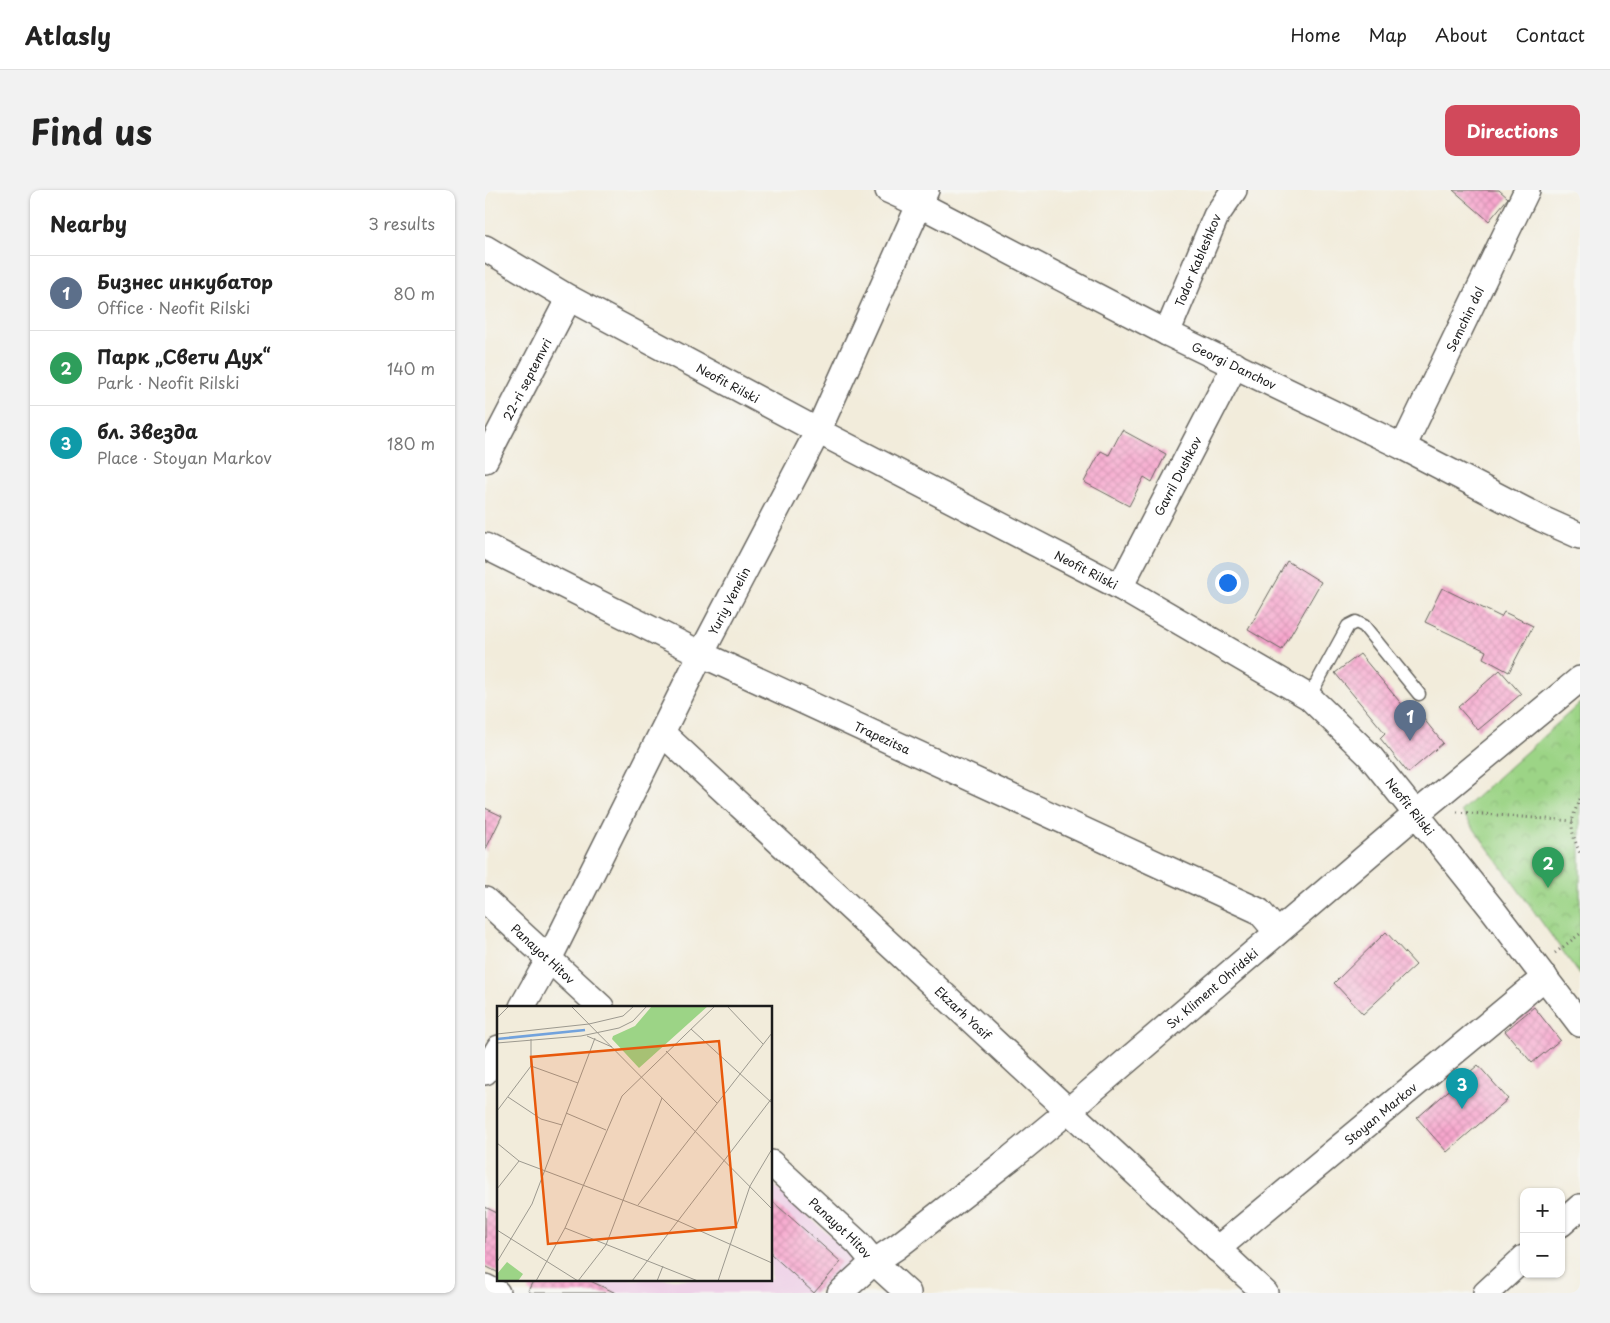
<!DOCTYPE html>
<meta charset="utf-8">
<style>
body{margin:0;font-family:"Playpen Sans",sans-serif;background:#f2f2f2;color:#222}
.controls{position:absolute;right:15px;bottom:15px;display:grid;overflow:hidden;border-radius:10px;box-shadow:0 1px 4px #0004}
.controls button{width:45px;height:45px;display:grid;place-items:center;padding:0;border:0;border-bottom:1px solid #e0e0e0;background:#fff;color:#222;font:25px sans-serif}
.you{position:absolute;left:742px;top:392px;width:18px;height:18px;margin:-12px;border:4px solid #fff;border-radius:50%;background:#1a73e8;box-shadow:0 0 0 8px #1a73e833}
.badge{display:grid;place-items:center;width:32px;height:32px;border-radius:50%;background:#d1495b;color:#fff;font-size:16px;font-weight:700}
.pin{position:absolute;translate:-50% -41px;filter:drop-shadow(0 1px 2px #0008)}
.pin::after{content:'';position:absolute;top:26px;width:18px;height:15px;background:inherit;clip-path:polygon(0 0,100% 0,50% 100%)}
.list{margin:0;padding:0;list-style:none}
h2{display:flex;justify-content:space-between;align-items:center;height:65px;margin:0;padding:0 20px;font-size:21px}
h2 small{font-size:16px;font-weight:400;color:#767676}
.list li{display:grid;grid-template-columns:32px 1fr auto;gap:15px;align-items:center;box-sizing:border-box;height:75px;padding:0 20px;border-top:1px solid #e0e0e0}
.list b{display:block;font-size:19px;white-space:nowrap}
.list p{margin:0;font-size:16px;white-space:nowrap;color:#767676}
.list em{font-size:16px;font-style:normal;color:#767676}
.map{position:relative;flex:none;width:1095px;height:1103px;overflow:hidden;border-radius:10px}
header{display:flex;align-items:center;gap:30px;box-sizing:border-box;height:70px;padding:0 25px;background:#fff;border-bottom:1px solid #e0e0e0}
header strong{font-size:24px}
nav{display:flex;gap:28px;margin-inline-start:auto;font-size:18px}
.intro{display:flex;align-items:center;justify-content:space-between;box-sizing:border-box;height:120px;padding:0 30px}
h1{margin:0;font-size:35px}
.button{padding:12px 22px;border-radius:10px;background:#d1495b;color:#fff;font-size:18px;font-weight:700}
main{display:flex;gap:30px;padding:0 30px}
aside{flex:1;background:#fff;border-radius:10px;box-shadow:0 1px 4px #0004}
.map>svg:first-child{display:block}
.built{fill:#eed0e7}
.park{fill:url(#park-crowns);stroke:#5c7851}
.building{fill:url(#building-cross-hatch)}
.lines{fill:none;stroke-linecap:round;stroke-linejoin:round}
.service-casing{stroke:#67655f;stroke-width:15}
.minor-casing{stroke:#67655f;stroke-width:28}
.path{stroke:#67655f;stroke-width:3;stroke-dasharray:1 4;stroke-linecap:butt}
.service{stroke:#fff;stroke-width:12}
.minor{stroke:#fff;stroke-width:25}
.labels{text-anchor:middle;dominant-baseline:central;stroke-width:4;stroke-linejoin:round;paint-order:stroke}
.street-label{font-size:12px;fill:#1c1c1c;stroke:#f6f6f2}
.inset-river{fill:none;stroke:#72a2dc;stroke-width:2.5}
.inset-road{fill:none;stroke:#9c998f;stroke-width:1}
.view{fill:#e8590c;fill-opacity:0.15;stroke:#e8590c;stroke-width:2.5}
.inset-edge{fill:none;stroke:#1c1c1c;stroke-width:2.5}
</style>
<header>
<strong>Atlasly</strong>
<nav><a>Home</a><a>Map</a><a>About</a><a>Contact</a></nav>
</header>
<div class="intro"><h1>Find us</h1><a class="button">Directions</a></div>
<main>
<aside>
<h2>Nearby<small>3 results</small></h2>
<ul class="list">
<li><span class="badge" style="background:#5c6f8a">1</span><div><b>Бизнес инкубатор</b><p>Office · Neofit Rilski</p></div><em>80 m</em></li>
<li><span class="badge" style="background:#2e9e5b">2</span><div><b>Парк „Свети Дух“</b><p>Park · Neofit Rilski</p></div><em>140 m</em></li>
<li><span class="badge" style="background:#0f9aa8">3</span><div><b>бл. Звезда</b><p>Place · Stoyan Markov</p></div><em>180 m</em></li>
</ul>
</aside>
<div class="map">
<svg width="1095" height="1103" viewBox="0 0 1095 1103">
<defs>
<pattern id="park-crowns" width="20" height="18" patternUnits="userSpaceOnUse" patternTransform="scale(1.25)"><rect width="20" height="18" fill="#9cd486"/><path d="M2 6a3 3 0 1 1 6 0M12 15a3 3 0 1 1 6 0" fill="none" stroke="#86b573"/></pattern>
<pattern id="building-cross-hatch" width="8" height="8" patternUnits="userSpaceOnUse" patternTransform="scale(1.25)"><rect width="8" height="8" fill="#f7a7ce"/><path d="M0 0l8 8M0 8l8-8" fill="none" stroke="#d38fb0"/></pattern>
</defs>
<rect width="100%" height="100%" fill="#f6f6f2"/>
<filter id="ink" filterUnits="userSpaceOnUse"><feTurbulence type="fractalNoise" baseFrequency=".02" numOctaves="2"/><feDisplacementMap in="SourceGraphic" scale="10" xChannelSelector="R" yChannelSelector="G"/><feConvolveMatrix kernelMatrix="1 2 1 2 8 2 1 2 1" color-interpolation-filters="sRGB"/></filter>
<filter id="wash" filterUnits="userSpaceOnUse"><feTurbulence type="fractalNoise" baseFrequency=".0096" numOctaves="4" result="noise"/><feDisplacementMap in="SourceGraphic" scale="20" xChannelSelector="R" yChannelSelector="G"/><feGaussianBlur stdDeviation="1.12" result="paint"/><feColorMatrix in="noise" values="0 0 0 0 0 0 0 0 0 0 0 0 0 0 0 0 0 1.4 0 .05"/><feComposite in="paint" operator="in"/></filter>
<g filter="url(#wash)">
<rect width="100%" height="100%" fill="#f2ecdb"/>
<path class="built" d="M286 993 371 1069 331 1103H131L101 1089H286Z"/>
<path class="park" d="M1095 513V785L976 621Z"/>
<g id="blocks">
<path class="building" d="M968 0H1014L1023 8 1004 31Z
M637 240 681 264 667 292 659 287 644 316 599 292 616 261 624 265Z
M802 371 836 392 797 460 763 440Z
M957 398 1016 427 1019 422 1048 436 1024 482 998 468 1001 461 940 432Z
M875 464 924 523 930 518 958 553 923 583 895 548 900 543 850 483Z
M1015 480 1036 504 993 540 973 517Z
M0 618 17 626 0 661Z
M901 742 931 775 878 824 849 793Z
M1049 817 1075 850 1047 873 1020 841Z
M993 875 1023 909 962 962 932 928Z
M286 1010 356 1072 329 1103 286 1064Z
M0 1017 14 1024V1083L0 1076Z
M49 1089H101L131 1103H47L43 1101Z"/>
</g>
</g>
<g filter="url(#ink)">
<use href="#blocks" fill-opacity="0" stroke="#67655f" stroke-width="1"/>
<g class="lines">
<defs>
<path id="service" d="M824 507 863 436 871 432 879 436 934 504"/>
<g id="minor">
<path id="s1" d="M403 0 434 14 682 143 918 257 1057 329 1095 346"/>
<path id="s2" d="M0 58 84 108 333 241 635 397 824 507 884 565 1008 720 1095 834"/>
<path id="s3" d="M682 143 731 26 749 0"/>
<path id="s4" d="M918 257 1042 0"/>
<path id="s5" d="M0 270 84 108"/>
<path id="s6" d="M0 356 216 464 774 721 792 742"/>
<path id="s7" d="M635 397 750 175"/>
<path id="s8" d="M177 543 780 1103"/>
<path id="s9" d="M0 710 116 817"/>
<path id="s10" d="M37 817 64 769 216 464 333 241 441 0"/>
<path d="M0 882 14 858"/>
<path id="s11" d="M286 973 373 1053 389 1072 423 1103"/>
<path d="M1076 1034 1095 1017"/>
<path id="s12" d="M732 1059 1060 787"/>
<path d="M0 1097 12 1103"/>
<path id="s13" d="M355 1103 389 1072 413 1056 526 968 583 921 930 625 1095 489"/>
<path d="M1001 1103 1039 1068"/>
</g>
</defs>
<use href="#service" class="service-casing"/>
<use href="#minor" class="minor-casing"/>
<path class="path" d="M1095 609C1084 633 1085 640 1095 663
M972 622 1088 631
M1070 763 1095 744"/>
<use href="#service" class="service"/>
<use href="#minor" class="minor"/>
</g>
</g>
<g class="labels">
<g class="street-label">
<text stroke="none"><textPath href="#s3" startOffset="79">Todor Kableshkov</textPath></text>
<text stroke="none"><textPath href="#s4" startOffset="142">Semchin dol</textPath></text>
<text stroke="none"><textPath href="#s1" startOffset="388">Georgi Danchov</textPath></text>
<text stroke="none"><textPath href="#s5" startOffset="91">22-ri septemvri</textPath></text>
<text stroke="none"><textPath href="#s2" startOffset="278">Neofit Rilski</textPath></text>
<text stroke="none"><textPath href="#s7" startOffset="125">Gavril Dushkov</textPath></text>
<text stroke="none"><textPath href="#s2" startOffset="682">Neofit Rilski</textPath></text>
<text stroke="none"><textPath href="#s10" startOffset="456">Yuriy Venelin</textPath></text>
<text stroke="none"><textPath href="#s6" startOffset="441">Trapezitsa</textPath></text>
<text stroke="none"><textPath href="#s2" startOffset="1088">Neofit Rilski</textPath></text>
<text stroke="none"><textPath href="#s9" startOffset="79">Panayot Hitov</textPath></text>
<text stroke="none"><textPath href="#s13" startOffset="481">Sv. Kliment Ohridski</textPath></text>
<text stroke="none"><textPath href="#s8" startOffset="411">Ekzarh Yosif</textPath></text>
<text stroke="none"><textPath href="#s12" startOffset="212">Stoyan Markov</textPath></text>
<text stroke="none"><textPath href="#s11" startOffset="95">Panayot Hitov</textPath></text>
</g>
</g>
<g transform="translate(12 816)">
<rect width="275" height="275" fill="#f2ecdb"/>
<path d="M155 0H211L142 62 115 33 116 30 138 20ZM10 256 26 268 21 275 0 274V268Z" fill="#9cd486"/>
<path class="inset-river" d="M0 33 88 24"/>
<path class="inset-road" d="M74 0 275 203M230 0 266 38M0 12 12 0M194 23 275 97M0 28 92 18 126 10 137 0M90 30 115 41M0 37 84 30 122 22 136 15 150 0M169 45 220 97M34 60 81 77M11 91 44 113 65 119M0 105 34 60V33M69 107 109 124M0 137 22 155 181 215 275 257M0 183 22 155M141 199 275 27M68 222 201 275M0 224 81 275M0 256 35 198 98 32M39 275 68 222 125 90 218 0M81 275 109 239 165 92M135 275 275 92M160 275 166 260M221 275 253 180 275 143"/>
<path class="view" d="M222 35 239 221 51 238 34 51Z"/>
<rect width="275" height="275" class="inset-edge"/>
</g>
</svg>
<div class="controls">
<button>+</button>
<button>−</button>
</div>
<div class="you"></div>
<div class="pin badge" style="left:925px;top:551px;background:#5c6f8a">1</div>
<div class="pin badge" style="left:1063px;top:698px;background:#2e9e5b">2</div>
<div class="pin badge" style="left:977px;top:919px;background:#0f9aa8">3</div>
</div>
</main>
